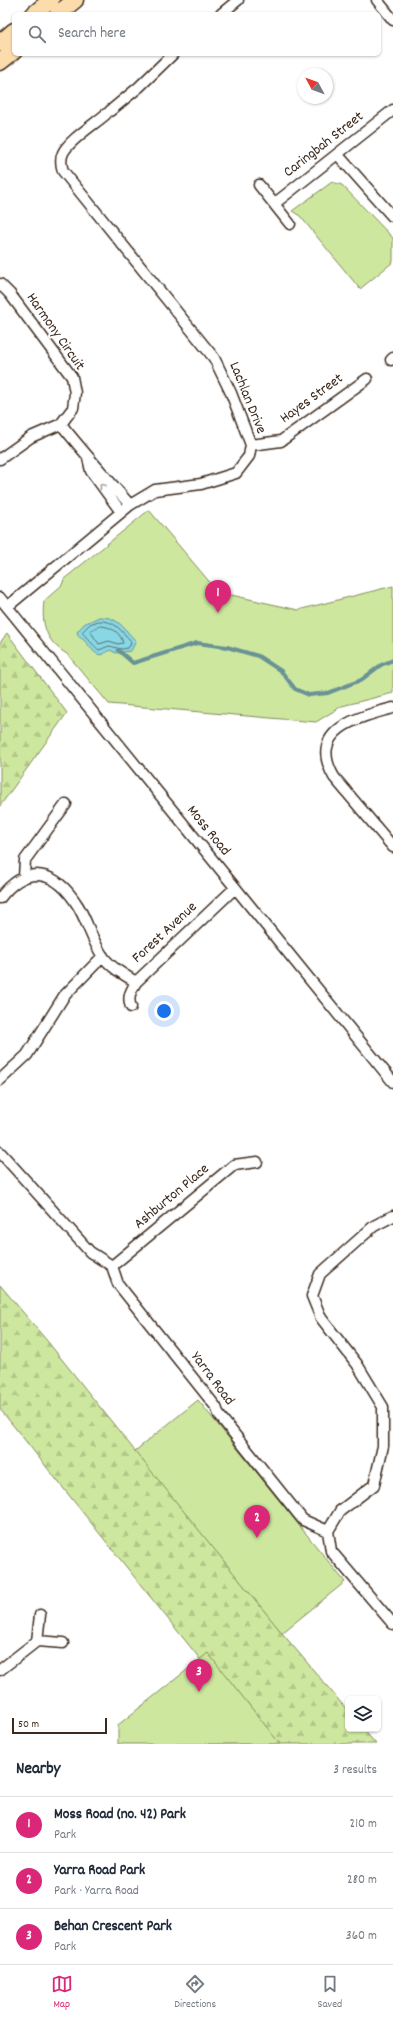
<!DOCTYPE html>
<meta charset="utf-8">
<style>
body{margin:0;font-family:Dekko,sans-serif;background:#f2f2f3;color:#1f2937}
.controls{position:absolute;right:12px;bottom:12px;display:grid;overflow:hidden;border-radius:6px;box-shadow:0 1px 3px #0004}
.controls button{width:36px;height:36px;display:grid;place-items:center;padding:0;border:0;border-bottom:1px solid #e0e1e3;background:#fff;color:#1f2937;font:20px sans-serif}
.compass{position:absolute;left:297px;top:68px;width:36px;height:36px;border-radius:50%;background:#fff;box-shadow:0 1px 3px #0004;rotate:311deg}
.scale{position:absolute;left:12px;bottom:10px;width:95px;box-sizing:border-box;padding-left:4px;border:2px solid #3b2a1e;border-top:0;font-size:11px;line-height:14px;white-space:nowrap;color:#3b2a1e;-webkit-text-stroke:3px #fff;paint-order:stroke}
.you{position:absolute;left:164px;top:1011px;width:14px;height:14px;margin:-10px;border:3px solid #fff;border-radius:50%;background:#1a73e8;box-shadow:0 0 0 6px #1a73e833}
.badge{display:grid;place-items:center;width:26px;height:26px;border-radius:50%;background:#db2777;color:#fff;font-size:13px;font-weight:700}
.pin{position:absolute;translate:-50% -33px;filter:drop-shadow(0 1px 2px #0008)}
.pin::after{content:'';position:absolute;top:21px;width:14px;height:12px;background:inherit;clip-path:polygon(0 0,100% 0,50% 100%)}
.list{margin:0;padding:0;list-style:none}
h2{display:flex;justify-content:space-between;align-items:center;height:52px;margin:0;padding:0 16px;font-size:17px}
h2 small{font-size:13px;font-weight:400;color:#747a83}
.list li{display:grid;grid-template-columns:26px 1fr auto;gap:12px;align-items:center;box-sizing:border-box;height:56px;padding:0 16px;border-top:1px solid #e0e1e3}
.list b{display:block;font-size:15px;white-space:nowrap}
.list p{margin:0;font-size:13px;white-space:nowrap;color:#747a83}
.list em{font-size:13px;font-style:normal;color:#747a83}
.icon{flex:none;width:22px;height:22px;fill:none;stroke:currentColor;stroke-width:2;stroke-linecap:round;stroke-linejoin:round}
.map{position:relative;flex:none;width:393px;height:1744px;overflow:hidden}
.search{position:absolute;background:#fff;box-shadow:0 1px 3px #0004;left:12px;right:12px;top:12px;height:44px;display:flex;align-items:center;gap:10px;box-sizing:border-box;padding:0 14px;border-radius:6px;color:#747a83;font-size:15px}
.sheet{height:220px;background:#fff}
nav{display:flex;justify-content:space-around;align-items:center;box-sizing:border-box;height:56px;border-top:1px solid #e0e1e3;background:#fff;font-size:11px;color:#747a83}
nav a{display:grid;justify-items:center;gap:2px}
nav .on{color:#db2777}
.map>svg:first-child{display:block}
.forest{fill:url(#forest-firs);stroke:#84895e}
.park{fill:#cde89e;stroke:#84895e}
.water{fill:#88d7e5;stroke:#699295}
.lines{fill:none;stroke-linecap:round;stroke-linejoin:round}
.shore{stroke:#5a6f6e;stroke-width:1}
.stream{stroke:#699295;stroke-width:4}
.street-casing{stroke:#3b2a1e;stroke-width:13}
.primary-casing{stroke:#3b2a1e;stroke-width:19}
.street{stroke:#fff;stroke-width:10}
.primary{stroke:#fddcac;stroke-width:16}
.oneway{stroke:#a79f9a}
.labels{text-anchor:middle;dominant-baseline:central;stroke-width:4;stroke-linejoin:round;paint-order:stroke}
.street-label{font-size:15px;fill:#3b2a1e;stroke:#fff}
</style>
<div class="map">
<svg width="393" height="1744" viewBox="0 0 393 1744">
<defs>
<pattern id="forest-firs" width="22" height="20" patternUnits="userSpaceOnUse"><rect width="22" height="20" fill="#cde89e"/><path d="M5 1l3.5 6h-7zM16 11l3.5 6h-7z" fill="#b1c788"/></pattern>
</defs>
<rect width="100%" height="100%" fill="#fff"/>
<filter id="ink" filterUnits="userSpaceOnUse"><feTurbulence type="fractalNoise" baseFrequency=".025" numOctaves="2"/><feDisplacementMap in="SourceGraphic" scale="8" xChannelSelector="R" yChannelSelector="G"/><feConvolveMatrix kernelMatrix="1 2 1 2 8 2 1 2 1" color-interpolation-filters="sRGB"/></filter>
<g filter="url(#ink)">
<path class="forest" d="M7 633 67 713 0 806V643Z
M0 1285 48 1342 135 1451 156 1440 249 1588 282 1633 348 1711V1729H363L376 1744H188L187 1723 200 1659 0 1409Z"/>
<path class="park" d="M332 182 342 185 393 238V262L360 289 300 216 292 211Z
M149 510 218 592 298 610 393 586V693L342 706 316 722 109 704 67 654C46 642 41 624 44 601L62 585 64 579Z
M198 1400 345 1582 282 1633 135 1451Z
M208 1653 280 1744H118V1725Z"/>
<path class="water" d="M99 617C118 616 124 629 136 641L131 651 116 653 110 650 101 655C90 653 89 641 79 637L77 632 84 624Z"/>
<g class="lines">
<path class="shore" d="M99 621C115 620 121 631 131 641L130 646C124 652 116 647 109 646L99 650C96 648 84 635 82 632L90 624Z
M100 626C111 626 121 633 123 643L118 644 109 641 99 644 90 631Z"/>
<path class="stream" d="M118 650 133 663 197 643 227 647 258 656 281 671 295 689 309 695 328 693 361 680 381 665 393 660"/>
<defs>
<path id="street" d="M377 0 393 20
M221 14 238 0
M110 111 139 87 173 54
M338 155 392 216
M259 185 290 224
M274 204 393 110
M0 284 10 294 72 377 75 393 73 408 61 424 31 437 0 459
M391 360 393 358
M61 424C83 452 107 478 130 505
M251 445 281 441 367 379
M88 458 91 471 121 512
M0 598 393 1082
M7 607 130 505 155 490 201 484 236 473 249 456 251 445 231 393 214 358 63 171C61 165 60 159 63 153 69 140 95 124 106 114
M393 708C358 717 307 730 334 777L393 847
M24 877 25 860 66 804
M0 898C27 863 56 870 78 906 87 921 92 940 102 955 110 967 124 975 136 982
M131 1007C127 997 131 991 136 982L235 888
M0 1080 27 1055 64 996 103 956
M0 1152 90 1252 112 1266 118 1284 216 1407 219 1415 303 1520 328 1531 331 1551 393 1624
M112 1266 234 1165 257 1162
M328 1531 340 1511 374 1485 383 1446V1407L357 1364 321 1318 312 1296 320 1274 374 1226 393 1216
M40 1615 37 1641 63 1643
M0 1670 37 1641"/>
<path id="primary" d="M34 14 51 0
M58 14 75 0
M0 43 14 31
M0 62 14 51"/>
</defs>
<use href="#street" class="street-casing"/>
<use href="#primary" class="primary-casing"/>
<use href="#street" class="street"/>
<use href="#primary" class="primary"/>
</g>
<defs><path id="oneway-chevron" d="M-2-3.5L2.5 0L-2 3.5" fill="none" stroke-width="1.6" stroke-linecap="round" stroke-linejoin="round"/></defs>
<use class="oneway" href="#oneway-chevron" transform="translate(102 486) rotate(-125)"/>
</g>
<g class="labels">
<g class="street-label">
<text transform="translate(324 145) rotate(-38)">Caringbah Street</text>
<text transform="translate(55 332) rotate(55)">Harmony Circuit</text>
<text transform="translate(247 398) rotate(68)">Lachlan Drive</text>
<text transform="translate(312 399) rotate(-36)">Hayes Street</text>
<text transform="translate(208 831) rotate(51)">Moss Road</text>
<text transform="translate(165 933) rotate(-43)">Forest Avenue</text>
<text transform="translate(172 1197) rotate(-40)">Ashburton Place</text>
<text transform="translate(212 1379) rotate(53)">Yarra Road</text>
</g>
</g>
</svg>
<div class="controls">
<button><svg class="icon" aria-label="layers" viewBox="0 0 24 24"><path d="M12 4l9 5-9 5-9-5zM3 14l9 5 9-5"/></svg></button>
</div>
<svg class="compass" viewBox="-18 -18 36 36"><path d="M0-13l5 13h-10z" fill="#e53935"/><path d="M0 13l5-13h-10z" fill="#747a83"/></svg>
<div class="scale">50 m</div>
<div class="you"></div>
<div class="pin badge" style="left:218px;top:613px">1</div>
<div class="pin badge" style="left:257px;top:1538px">2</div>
<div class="pin badge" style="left:199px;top:1692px">3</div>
<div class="search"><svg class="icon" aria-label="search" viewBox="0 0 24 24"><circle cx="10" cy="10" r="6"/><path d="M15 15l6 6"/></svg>Search here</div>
</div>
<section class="sheet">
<h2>Nearby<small>3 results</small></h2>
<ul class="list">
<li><span class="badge">1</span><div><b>Moss Road (no. 42) Park</b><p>Park</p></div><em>210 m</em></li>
<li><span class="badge">2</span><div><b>Yarra Road Park</b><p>Park · Yarra Road</p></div><em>280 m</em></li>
<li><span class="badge">3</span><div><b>Behan Crescent Park</b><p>Park</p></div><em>360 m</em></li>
</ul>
</section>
<nav>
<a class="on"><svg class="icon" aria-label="map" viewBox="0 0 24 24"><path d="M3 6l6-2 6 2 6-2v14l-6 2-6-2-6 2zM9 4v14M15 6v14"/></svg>Map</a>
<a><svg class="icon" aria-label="directions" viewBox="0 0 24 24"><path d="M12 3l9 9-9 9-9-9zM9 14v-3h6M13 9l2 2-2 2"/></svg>Directions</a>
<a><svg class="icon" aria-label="saved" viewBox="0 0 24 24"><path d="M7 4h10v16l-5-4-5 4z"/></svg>Saved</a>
</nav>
